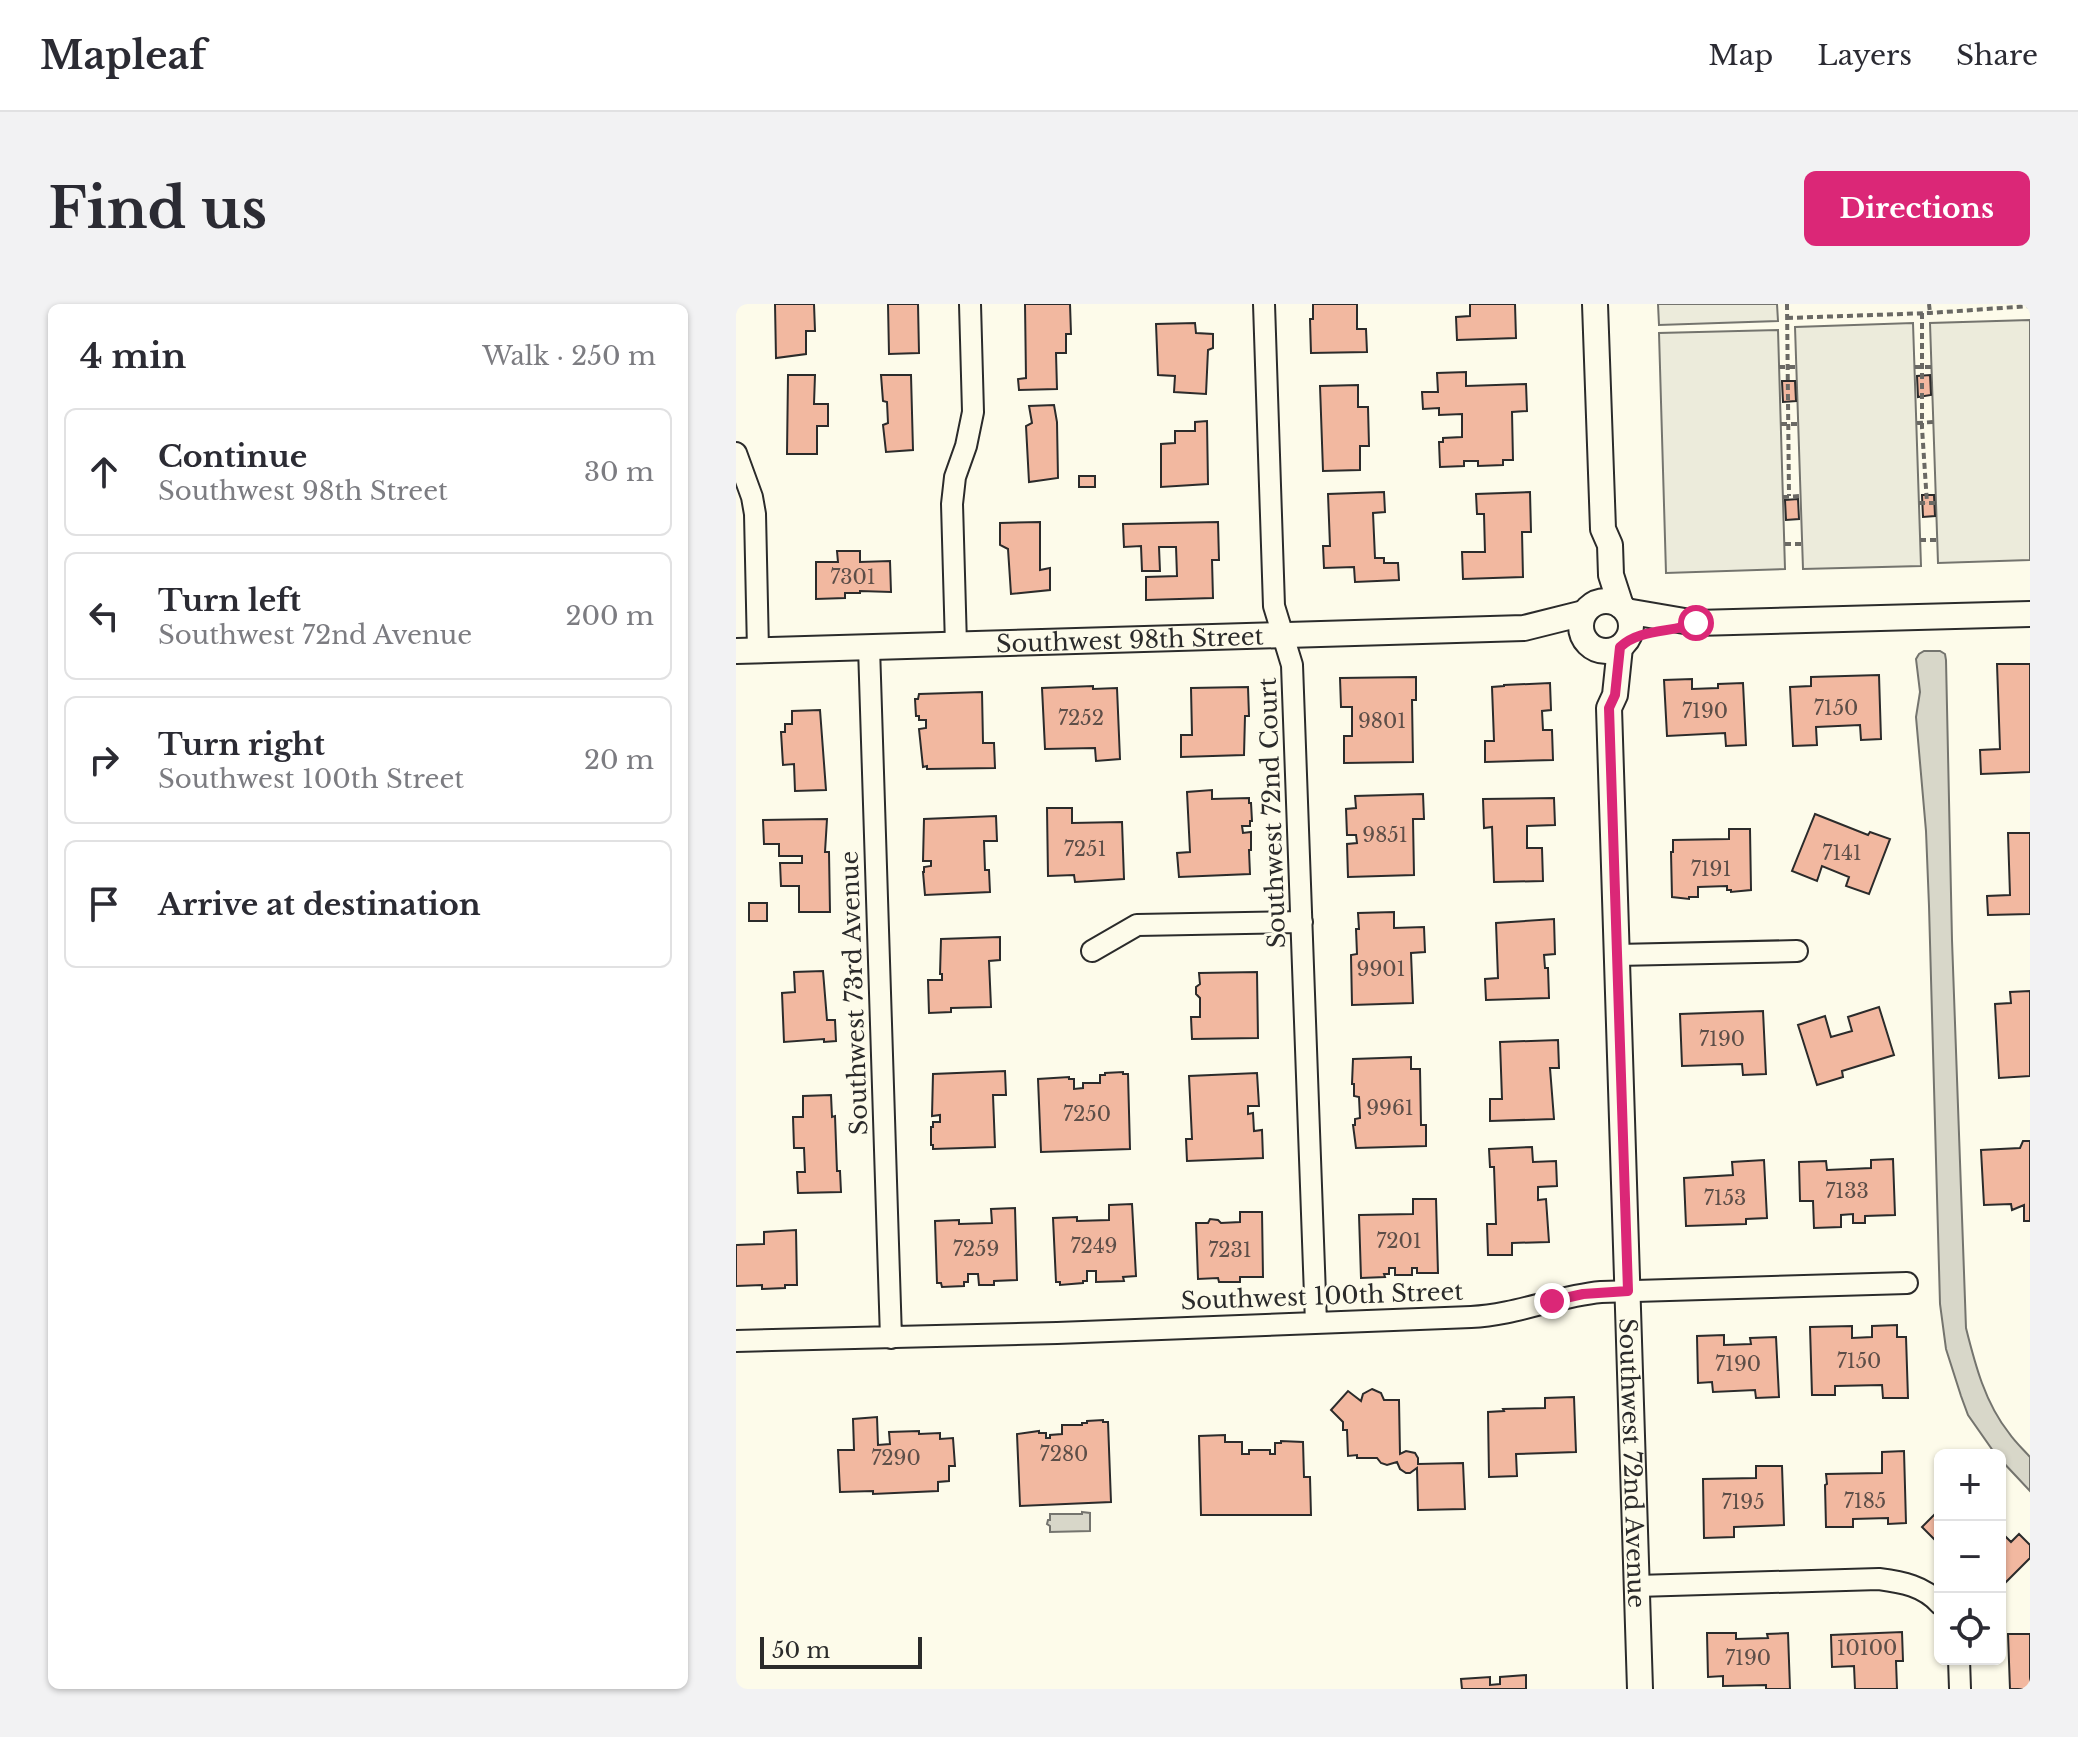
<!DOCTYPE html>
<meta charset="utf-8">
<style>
body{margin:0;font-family:"Libre Baskerville",serif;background:#f2f2f3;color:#2b2b33}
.controls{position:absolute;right:24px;bottom:24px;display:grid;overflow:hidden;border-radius:12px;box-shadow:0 2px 6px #0004}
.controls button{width:72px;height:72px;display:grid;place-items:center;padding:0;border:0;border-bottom:2px solid #e1e1e2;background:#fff;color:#2b2b33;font:40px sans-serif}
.scale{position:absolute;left:24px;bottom:20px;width:162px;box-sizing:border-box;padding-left:8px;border:4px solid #2b2b2b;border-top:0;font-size:22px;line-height:28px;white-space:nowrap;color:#2b2b2b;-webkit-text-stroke:6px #fdfbea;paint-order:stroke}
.stop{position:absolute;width:24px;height:24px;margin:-18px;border:6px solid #db2777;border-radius:50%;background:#fff}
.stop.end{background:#db2777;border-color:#fff;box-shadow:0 2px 8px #0008}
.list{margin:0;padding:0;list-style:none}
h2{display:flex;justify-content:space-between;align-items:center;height:104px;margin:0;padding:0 32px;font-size:34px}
h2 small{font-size:26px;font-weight:400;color:#7c7c81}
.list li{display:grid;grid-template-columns:52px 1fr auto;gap:24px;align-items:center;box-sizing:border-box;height:128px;margin:0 16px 16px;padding:0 16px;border:2px solid #e1e1e2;border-radius:12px}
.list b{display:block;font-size:30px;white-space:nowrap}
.list p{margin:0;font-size:26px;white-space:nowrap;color:#7c7c81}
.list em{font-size:26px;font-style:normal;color:#7c7c81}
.icon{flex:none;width:44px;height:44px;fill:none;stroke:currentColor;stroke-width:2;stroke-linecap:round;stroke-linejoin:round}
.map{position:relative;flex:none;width:1294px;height:1385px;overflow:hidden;border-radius:12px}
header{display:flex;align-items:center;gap:48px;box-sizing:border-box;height:112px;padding:0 40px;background:#fff;border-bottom:2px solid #e1e1e2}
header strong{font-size:38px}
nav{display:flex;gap:44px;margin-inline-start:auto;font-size:28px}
.intro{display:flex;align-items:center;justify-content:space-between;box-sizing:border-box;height:192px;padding:0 48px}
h1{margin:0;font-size:56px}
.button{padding:20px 36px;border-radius:12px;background:#db2777;color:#fff;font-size:28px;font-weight:700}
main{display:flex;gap:48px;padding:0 48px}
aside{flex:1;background:#fff;border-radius:12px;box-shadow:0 2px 6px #0004}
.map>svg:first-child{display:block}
.green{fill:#ecebdb;stroke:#74746e;stroke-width:2}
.water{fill:#d8d7c9;stroke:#74746e;stroke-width:2}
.building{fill:#f2b8a0;stroke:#2b2b2b;stroke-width:2}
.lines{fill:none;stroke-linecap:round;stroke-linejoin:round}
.minor-casing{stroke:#2b2b2b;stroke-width:24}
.tertiary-casing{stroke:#2b2b2b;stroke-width:28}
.path{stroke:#6a6964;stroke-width:4;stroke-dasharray:6 4;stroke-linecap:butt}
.minor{stroke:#fdfbea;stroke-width:20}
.tertiary{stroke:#fdfbea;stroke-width:24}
.route{stroke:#db2777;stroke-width:10}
.labels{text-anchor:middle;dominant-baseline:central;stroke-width:6;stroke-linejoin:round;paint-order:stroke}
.number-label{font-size:20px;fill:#5d4e48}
.street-label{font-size:24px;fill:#2b2b2b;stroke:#fdfbea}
</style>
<header>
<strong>Mapleaf</strong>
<nav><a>Map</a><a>Layers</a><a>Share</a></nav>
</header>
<div class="intro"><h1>Find us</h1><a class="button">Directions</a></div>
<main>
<aside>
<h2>4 min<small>Walk · 250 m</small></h2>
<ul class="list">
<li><svg class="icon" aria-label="ahead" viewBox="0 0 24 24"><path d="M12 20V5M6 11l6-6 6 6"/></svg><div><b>Continue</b><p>Southwest 98th Street</p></div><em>30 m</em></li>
<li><svg class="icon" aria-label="left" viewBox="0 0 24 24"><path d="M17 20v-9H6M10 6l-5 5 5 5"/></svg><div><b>Turn left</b><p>Southwest 72nd Avenue</p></div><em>200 m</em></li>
<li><svg class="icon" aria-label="right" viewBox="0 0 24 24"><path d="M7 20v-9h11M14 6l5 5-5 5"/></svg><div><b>Turn right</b><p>Southwest 100th Street</p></div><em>20 m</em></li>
<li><svg class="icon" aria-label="arrive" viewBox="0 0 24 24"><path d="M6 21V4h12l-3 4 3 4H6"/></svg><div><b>Arrive at destination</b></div></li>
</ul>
</aside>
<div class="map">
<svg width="1294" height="1385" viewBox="0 0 1294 1385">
<rect width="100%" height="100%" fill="#fdfbea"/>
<path class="green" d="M922 0H1041L1042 17 923 21Z
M1294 16V256L1202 259 1194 19Z
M1177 19 1185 262 1067 265 1059 23Z
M1042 26 1049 265 930 269 923 29Z"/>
<path class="water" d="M1188 347H1204L1209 350 1210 356 1216 636 1230 1024C1239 1060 1249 1099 1273 1129 1279 1138 1287 1145 1294 1153V1187L1264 1155V1151H1260L1232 1111 1225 1092 1210 1045 1204 1000 1193 602 1190 527 1180 413 1184 388 1180 355 1183 350Z
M346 1208 354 1209V1227L314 1228V1222L311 1220 312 1216H314V1210H346Z"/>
<path class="building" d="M39 0H78L79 27H70V50L40 54Z
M152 0H182L183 49 153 50Z
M289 0H334L335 30H330V49H320L321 85 283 86 282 75 290 74Z
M577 0H621V25H630L631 48 575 49 574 15H577Z
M734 0H779L780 34 721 36 720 13 734 12Z
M459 19 460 29 477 30V44L472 46 470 90 438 88 439 72 422 71 420 20Z
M730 68V82L790 80 791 107 776 108 777 156H767V161L742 162V157H728V162L704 163 703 138H707V134L726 133V110L703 111V104L687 105 686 88H702L701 69Z
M52 71H79L78 100H92V122H81V150H51Z
M145 71H175L177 146 150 148 147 121 152 119 151 98 147 97Z
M1194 71 1195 91 1182 93 1181 72Z
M1046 77H1059L1060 97 1047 98Z
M622 81V103H632L633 142H624V166L587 167 584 82Z
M318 101 321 118 322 174 293 178 290 122 296 119 293 102Z
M471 117 472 180 425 183V140L439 139V127H459V118Z
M343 172H359V183H343Z
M648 188 649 208 637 209 639 254H648V259H662L663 276 619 278 618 263 588 264 587 242H594L592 190Z
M794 188 795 228H786L787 273 727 275 726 248H749L748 210H741L740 190Z
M1186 191H1198L1199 212 1187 213Z
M1062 195 1063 215 1050 216 1049 196Z
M304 218V266L314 264V286L275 290 272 245 264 241V219Z
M482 218 483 256H476L477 294 410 296V273L441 272 440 243H423L424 267H406L405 242 388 243 387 220Z
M101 247H124V258L154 257 155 288 124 287V289H109V294L80 295V258H102Z
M1261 360H1294V468L1245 470 1244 446 1264 445Z
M1143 371 1145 435 1125 436 1124 421 1080 423 1081 441 1057 442 1054 383 1075 382V373Z
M680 373V396H676L677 458 608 459V432H616V403H605L604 374Z
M956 375V385L982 384V380L1007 379 1010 441 990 442 989 429 931 432 928 376Z
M814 379 815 406 806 407 807 426H816L817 456 749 458V437H758L756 383 768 382V381Z
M357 382V385L381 384 384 455 360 457 359 444 309 445 306 384Z
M512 383 513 412H509L508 451 445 453V431H456L455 384Z
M246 388 247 439H258L259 464 191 465V462L187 463 183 425 190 424V416H183V412H180L179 395H182L183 390Z
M84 406 90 486 59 487 58 460 47 461 45 428H49V420H56V407Z
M476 486V495L513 494V499H515L516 517H514V522H506L507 529 515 528V546H513L514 570 443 573 441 549 454 548 451 488Z
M687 490 688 515H677L678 571 612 573 611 540 621 539 620 531H611L610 505 620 504 619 492Z
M818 494 819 521 791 522V544H806L807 577 758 578 756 523 748 524 747 495Z
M311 504H336V519L386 518 388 575 339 578 338 571 312 572Z
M1079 510 1132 531 1134 528 1154 535 1133 590 1110 582 1113 573 1086 562 1081 577 1056 567Z
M260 512 261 537H248L249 566H253L254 588 189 591 187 568H188V563L195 562V557H187L188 515Z
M91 515 89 548H93L94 608H63V582H45L44 559H66V552H43V540H28L27 516Z
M993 525H1014L1015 586 995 588V586H991V582L962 583V593H953V595L936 593 935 548H937V536L993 535Z
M1272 529H1294V610L1252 611 1251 592 1274 591Z
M13 599H31V617H13Z
M658 608V624L688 623 689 648 675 649 677 699 616 701 615 651 621 650 620 625H623L622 609Z
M818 615 819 650 808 651 809 664H812L813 694 750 696 749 675 762 674 760 619Z
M264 633V656L253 657 255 703 215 704V708L193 709 192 676H206V670H204L205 635Z
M87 667 91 716H99L100 737 88 738V735L48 738 46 689 59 688 58 668Z
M521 668 522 734 456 735 455 713H464V694L460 690V683L464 680 463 669Z
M1294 687V772L1263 774 1259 700 1275 699 1274 688Z
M1143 703 1158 751 1106 767 1107 773 1081 781 1062 721 1089 712 1095 733 1116 727 1112 713Z
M1027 707 1030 770 1007 771 1006 760 946 762 944 710Z
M822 736 823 764H814L818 815 754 817V795H766L764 738Z
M675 753V765H684L685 821H690V842L620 844 617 821H619V815L624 814 623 793 618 792V780H616L617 755Z
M269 767 270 791H257L259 843 197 845V841H195V823H197V818H204V811L196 812 197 770Z
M387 768V770H392L394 845 305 848 302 775 333 773V775H338V785L347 784V779H364V771H369V769Z
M521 769 523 802H512V810L517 809 518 827 526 826 527 854 451 857 450 835H456L453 772Z
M95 791 96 813 99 812 101 867H104L105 888 62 889 61 868H69L68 844H58L57 813H67V792Z
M1287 837H1294V917H1288V901L1276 906 1275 900 1248 901 1245 846 1284 844Z
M796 843 797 858 820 857 821 882 802 883V896L810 895 813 938 776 939V951H752L751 920H760L758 863H754L753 845Z
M1157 855 1159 911 1129 912V919H1117V910L1105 911V923L1078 924 1077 897H1064L1063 858 1090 857 1091 866 1135 864V856Z
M1028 856 1031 914 1010 915V920L950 922 948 874 997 871 996 858Z
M677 895H700L702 969H681V964H676V971H659V964H653V970H648L649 973 625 974 623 911 677 910Z
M396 900 400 972 387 973 388 977 360 978V967H351V977H347V979L324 981V978H320L317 914 341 913V917L373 916V901Z
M279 904 281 976 258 977V981H243L242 970H232V978H228V982L206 983 205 979H201L199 917 223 916V920L256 919 255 905Z
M504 908H526L527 973H504V978H483L482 974 462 975 460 919H472L474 915 482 916 485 919 504 918Z
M60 926 61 981H49V984L26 985V981L0 982V941L28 940V928Z
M1161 1021V1033H1170L1172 1094H1147L1146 1081 1099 1082V1091H1076L1074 1023 1116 1022V1034L1136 1033V1022Z
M988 1031V1041L1015 1040 1014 1034 1040 1033 1043 1093 1020 1094 1019 1086 977 1088 976 1078 962 1079 961 1032Z
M636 1085 645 1089 648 1096H663L664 1150 670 1147 679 1149 682 1154V1160L727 1159 729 1205 682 1206 681 1164 674 1169H670L664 1165 661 1158 651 1161 645 1159 641 1154H621V1151L612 1152 611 1126H607V1118L595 1106 612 1087 625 1097 627 1090Z
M838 1093 840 1148 780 1150 781 1172 753 1173 752 1108 768 1107 767 1105 809 1104V1094Z
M141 1113 142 1141 154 1140 153 1128 183 1127V1130L204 1129V1135L217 1134 219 1162H213V1177L202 1178V1187L137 1190V1187L104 1188 102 1146H118L117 1115Z
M367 1116V1118H372L375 1198 284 1202 281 1130 303 1127V1129H310V1134H314V1131L326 1130V1121H346V1119H351V1117Z
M489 1131V1138H506V1150H513V1146H534V1150H539V1139H545V1137L567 1138 568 1173H574L575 1211H465L463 1132Z
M1168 1147 1170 1219 1152 1220V1214L1117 1215V1223H1090L1089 1181 1091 1180 1090 1170 1146 1169V1148Z
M1020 1162H1046L1048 1221 998 1223V1233L968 1234 967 1175 1020 1174Z
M1204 1205V1241L1186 1223Z
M1264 1227 1275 1238 1283 1230 1294 1241V1254L1264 1284Z
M1166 1328 1167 1357H1160L1161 1385H1119L1118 1362 1096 1363 1095 1331Z
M971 1329H1000V1335L1032 1334 1031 1330 1052 1329 1054 1385H1030V1381L987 1382V1372L972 1373Z
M1272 1330H1294V1385H1274Z
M790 1371V1385H726L725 1375 754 1373V1381L764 1380V1373Z"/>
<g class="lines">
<defs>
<path id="minor" d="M528 0 538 302 556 361 580 1019
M0 149 16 193 19 210 22 346
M220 341 216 200 219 173 230 142 237 108 234 0
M133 343 155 1034
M356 647 401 621 566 618
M881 651 1061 647
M0 1037 321 1029 735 1013C780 1011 821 992 865 988L1171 979
M901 1282 1143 1275C1166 1278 1188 1282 1204 1300
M1223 1355 1224 1385"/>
<g id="tertiary">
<path d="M859 0 867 225 874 241 875 271 885 302"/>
<circle cx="870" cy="322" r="25"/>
<path d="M890 307 960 319 1294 310"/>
<path id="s1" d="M884 343 879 391 873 404 904 1385"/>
<path id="s2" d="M0 347 788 324 848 309"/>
</g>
</defs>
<use href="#minor" class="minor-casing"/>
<use href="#tertiary" class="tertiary-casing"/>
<path class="path" d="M1051 0 1053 192
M1193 0 1194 9
M1186 9V124L1191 199
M1051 14 1194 9 1294 2
M1043 63H1061
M1179 63H1196
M1181 119 1197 118
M1045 120H1062
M1047 193 1065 192
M1183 199H1200
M1184 236H1201
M1049 240H1066"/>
<use href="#minor" class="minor"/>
<use href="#tertiary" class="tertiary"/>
</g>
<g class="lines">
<path class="route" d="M816 997 847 990 892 987 873 404 879 391 884 343C904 324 936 329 960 319"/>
</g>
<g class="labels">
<g class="number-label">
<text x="117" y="273">7301</text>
<text x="1100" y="404">7150</text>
<text x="969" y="407">7190</text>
<text x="345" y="414">7252</text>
<text x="646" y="417">9801</text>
<text x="649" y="531">9851</text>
<text x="349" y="545">7251</text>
<text x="1106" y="549">7141</text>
<text x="975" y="565">7191</text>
<text x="645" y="665">9901</text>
<text x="986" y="735">7190</text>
<text x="654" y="804">9961</text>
<text x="351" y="810">7250</text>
<text x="1111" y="887">7133</text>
<text x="989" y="894">7153</text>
<text x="663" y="937">7201</text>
<text x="358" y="942">7249</text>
<text x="240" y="945">7259</text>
<text x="494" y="946">7231</text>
<text x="1123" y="1057">7150</text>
<text x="1002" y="1060">7190</text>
<text x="328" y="1150">7280</text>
<text x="160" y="1154">7290</text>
<text x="1129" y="1197">7185</text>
<text x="1007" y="1198">7195</text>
<text x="1131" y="1344">10100</text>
<text x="1012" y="1354">7190</text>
</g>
<g class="street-label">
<text stroke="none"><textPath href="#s2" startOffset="394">Southwest 98th Street</textPath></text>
<text transform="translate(536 509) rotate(-92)">Southwest 72nd Court</text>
<text transform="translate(118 689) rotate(-92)">Southwest 73rd Avenue</text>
<text transform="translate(586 992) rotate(-2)">Southwest 100th Street</text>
<text stroke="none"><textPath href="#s1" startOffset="818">Southwest 72nd Avenue</textPath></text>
</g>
</g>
</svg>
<div class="controls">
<button>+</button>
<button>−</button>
<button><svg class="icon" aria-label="locate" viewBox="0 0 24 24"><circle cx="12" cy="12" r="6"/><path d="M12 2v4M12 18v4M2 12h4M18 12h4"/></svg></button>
</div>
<div class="scale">50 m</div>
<div class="stop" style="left:960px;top:319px"></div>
<div class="stop end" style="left:816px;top:997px"></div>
</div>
</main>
